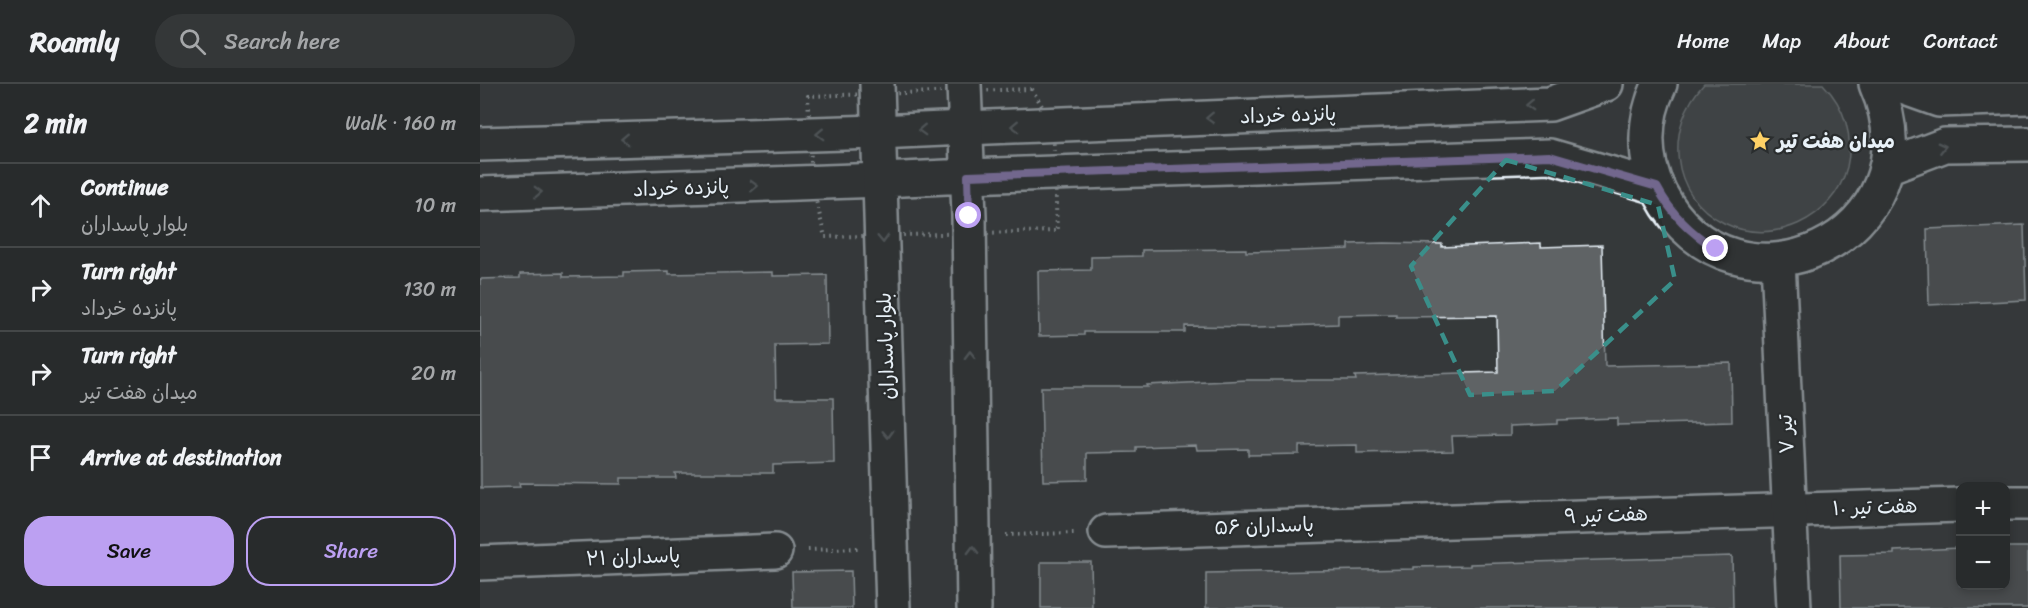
<!DOCTYPE html>
<meta charset="utf-8">
<style>
body{margin:0;font-family:Sriracha,"Playpen Sans Arabic",sans-serif;background:#343738;color:#f1f3f6}
.controls{position:absolute;right:18px;bottom:18px;display:grid;overflow:hidden;border-radius:12px;box-shadow:0 3px 9px #0003}
.controls button{width:54px;height:54px;display:grid;place-items:center;padding:0;border:0;border-bottom:2px solid #444748;background:#282b2c;color:#f1f3f6;font:30px sans-serif}
.stop{position:absolute;width:18px;height:18px;margin:-14px;border:4px solid #bca0f2;border-radius:50%;background:#fff}
.stop.end{background:#bca0f2;border-color:#fff;box-shadow:0 2px 6px #0008}
.list{margin:0;padding:0;list-style:none}
h2{display:flex;justify-content:space-between;align-items:center;height:78px;margin:0;padding:0 24px;font-size:26px}
h2 small{font-size:20px;font-weight:400;color:#a5a7a9}
.list li{display:grid;grid-template-columns:39px 1fr auto;gap:18px;align-items:center;box-sizing:border-box;height:84px;padding:0 24px;border-top:2px solid #444748}
.list b{display:block;font-size:22px;white-space:nowrap}
.list p{margin:0;font-size:20px;white-space:nowrap;color:#a5a7a9}
.list em{font-size:20px;font-style:normal;color:#a5a7a9}
.actions{display:flex;gap:12px;padding:18px 24px}
.actions a{flex:1;padding:14px 0;border:2px solid #bca0f2;border-radius:24px;text-align:center;font-size:21px;color:#bca0f2}
.actions .main{background:#bca0f2;color:#111}
.icon{flex:none;width:33px;height:33px;fill:none;stroke:currentColor;stroke-width:2;stroke-linecap:round;stroke-linejoin:round}
.map{position:relative;flex:none;width:1548px;height:524px;overflow:hidden}
header{display:flex;align-items:center;gap:36px;box-sizing:border-box;height:84px;padding:0 30px;background:#282b2c;border-bottom:2px solid #444748}
header strong{font-size:28px}
nav{display:flex;gap:33px;margin-inline-start:auto;font-size:21px}
.search{width:420px;height:54px;background:#343738;display:flex;align-items:center;gap:15px;box-sizing:border-box;padding:0 21px;border-radius:33px;color:#a5a7a9;font-size:22px}
main{display:flex}
aside{flex:1;background:#282b2c}
.map>svg:first-child{display:block}
.green{fill:#4d5152;stroke:#9aa1a5;stroke-width:1.5}
.building{fill:#5f6365;stroke:#e8f1f8;stroke-width:1.5}
.lines{fill:none;stroke-linecap:round;stroke-linejoin:round}
.street-casing{stroke:#e8f1f8;stroke-width:38}
.secondary-casing{stroke:#e8f1f8;stroke-width:38}
.primary-casing{stroke:#e8f1f8;stroke-width:38}
.path{stroke:#e8f1f8;stroke-width:4;stroke-dasharray:1.5 4.5;stroke-linecap:butt}
.street{stroke:#2a2d2e;stroke-width:33}
.secondary{stroke:#2a2d2e;stroke-width:33}
.primary{stroke:#2a2d2e;stroke-width:33}
.oneway{stroke:#6c7275}
.route{stroke:#bca0f2;stroke-width:8}
.marked{fill:none;stroke:#3a8f8a;stroke-width:4.5;stroke-dasharray:12 8;stroke-linejoin:round}
.labels{text-anchor:middle;dominant-baseline:central;stroke-width:4.5;stroke-linejoin:round;paint-order:stroke}
.street-label{font-size:20px;fill:#e8f1f8;stroke:#2a2d2e}
.poi-label{font-size:20px;font-weight:bold;fill:#e8f1f8;stroke:#2a2d2e;text-anchor:start}
</style>
<header>
<strong>Roamly</strong>
<div class="search"><svg class="icon" aria-label="search" viewBox="0 0 24 24"><circle cx="10" cy="10" r="6"/><path d="M15 15l6 6"/></svg>Search here</div>
<nav><a>Home</a><a>Map</a><a>About</a><a>Contact</a></nav>
</header>
<main>
<aside>
<h2>2 min<small>Walk · 160 m</small></h2>
<ul class="list">
<li><svg class="icon" aria-label="ahead" viewBox="0 0 24 24"><path d="M12 20V5M6 11l6-6 6 6"/></svg><div><b>Continue</b><p>بلوار پاسداران</p></div><em>10 m</em></li>
<li><svg class="icon" aria-label="right" viewBox="0 0 24 24"><path d="M7 20v-9h11M14 6l5 5-5 5"/></svg><div><b>Turn right</b><p>پانزده خرداد</p></div><em>130 m</em></li>
<li><svg class="icon" aria-label="right" viewBox="0 0 24 24"><path d="M7 20v-9h11M14 6l5 5-5 5"/></svg><div><b>Turn right</b><p>میدان هفت تیر</p></div><em>20 m</em></li>
<li><svg class="icon" aria-label="arrive" viewBox="0 0 24 24"><path d="M6 21V4h12l-3 4 3 4H6"/></svg><div><b>Arrive at destination</b></div></li>
</ul>
<div class="actions"><a class="main">Save</a><a>Share</a></div>
</aside>
<div class="map">
<svg width="1548" height="524" viewBox="0 0 1548 524">
<rect width="100%" height="100%" fill="#35393a"/>
<filter id="ink" filterUnits="userSpaceOnUse"><feTurbulence type="fractalNoise" baseFrequency=".0167" numOctaves="2"/><feDisplacementMap in="SourceGraphic" scale="12" xChannelSelector="R" yChannelSelector="G"/><feConvolveMatrix kernelMatrix="1 2 1 2 8 2 1 2 1" color-interpolation-filters="sRGB"/></filter>
<g filter="url(#ink)">
<path class="green" d="M1224 0H1343C1365 23 1374 52 1367 83 1354 135 1292 163 1244 139 1188 111 1185 42 1224 0Z"/>
<path class="building" d="M1544 141 1546 216 1449 221 1447 145Z
M904 159 962 160V163L1061 159V163L1122 161 1125 282 1251 279 1252 338 1137 341V334L1077 336V340L1030 342V351L972 352 973 367 877 369V361L819 362V370L768 371V365L717 366 716 361 656 363V368L607 369V396L563 397 561 303H668L667 301 767 296H876L875 292 1018 288 1017 232 916 233V230L858 231V240L780 243 705 242V248H604V251L559 252 558 187 611 186V173L662 172V166L766 165V168L818 167 869 165V160Z
M189 187V190L293 188V192L347 191 348 260 295 261 296 314H353L354 379 293 381V389H195L196 394H141V400L39 399 40 403 1 404 0 195 40 194V190L83 189V193L144 192V188Z
M1526 463H1548V524H1361L1360 471 1414 470V467L1480 464V501H1526Z
M1252 472 1253 524H726V489L934 485V483L990 482V480Z
M561 478H611L612 524H561Z
M371 487 372 524H313L312 488Z"/>
<g class="lines">
<defs>
<path id="street" d="M1526 419H1548
M626 448 1480 421
M0 479 295 467"/>
<path id="secondary" d="M1180 0C1163 34 1162 75 1180 109 1253 248 1463 152 1396 0
M1414 0 1459 16 1548 13
M485 44 1070 20 1126 0
M0 60 398 48
M1407 83 1465 61 1548 60
M488 92 1070 72 1177 103
M0 110 402 96
M1298 176 1314 524"/>
<path id="primary" d="M397 0 413 524
M484 0 489 132 494 524
M398 48 485 44
M402 96 488 92"/>
</defs>
<use href="#street" class="street-casing"/>
<use href="#secondary" class="secondary-casing"/>
<use href="#primary" class="primary-casing"/>
<path class="path" d="M552 5 573 41 577 147 345 153 332 100 328 12Z
M526 451 594 449
M328 466 378 464"/>
<use href="#street" class="street"/>
<use href="#secondary" class="secondary"/>
<use href="#primary" class="primary"/>
</g>
<defs><path id="oneway-chevron" d="M-2-3.5L2.5 0L-2 3.5" fill="none" stroke-width="1.6" stroke-linecap="round" stroke-linejoin="round" transform="scale(1.5)"/></defs>
<g class="oneway">
<use href="#oneway-chevron" transform="translate(1050 21) rotate(178)"/>
<use href="#oneway-chevron" transform="translate(730 34) rotate(178)"/>
<use href="#oneway-chevron" transform="translate(535 42) rotate(178)"/>
<use href="#oneway-chevron" transform="translate(442 46) rotate(178)"/>
<use href="#oneway-chevron" transform="translate(340 50) rotate(178)"/>
<use href="#oneway-chevron" transform="translate(145 55) rotate(178)"/>
<use href="#oneway-chevron" transform="translate(1462 63) rotate(-14)"/>
<use href="#oneway-chevron" transform="translate(274 102) rotate(-2)"/>
<use href="#oneway-chevron" transform="translate(58 108) rotate(-2)"/>
<use href="#oneway-chevron" transform="translate(403 155) rotate(88)"/>
<use href="#oneway-chevron" transform="translate(490 271) rotate(-91)"/>
<use href="#oneway-chevron" transform="translate(408 350) rotate(88)"/>
<use href="#oneway-chevron" transform="translate(493 466) rotate(-91)"/>
</g>
</g>
<g class="lines" filter="url(#ink)">
<path class="route" d="M489 132 488 92 1070 72 1177 103C1192 131 1210 148 1236 165"/>
</g>
<path d="M0 0H1548V524H0ZM1026 76 1178 121 1195 196 1075 307 990 311 931 182Z" fill="#35393a" fill-opacity=".55" fill-rule="evenodd"/>
<path class="marked" d="M1026 76 1178 121 1195 196 1075 307 990 311 931 182Z"/>
<defs>
<symbol id="sight-bare" viewBox="-9 -9 18 18"><path d="M0-6L1.8-2.2L6-1.7L2.9 1.2L3.7 5.4L0 3.3L-3.7 5.4L-2.9 1.2L-6-1.7L-1.8-2.2Z" fill="#ffd166" stroke="#2a2d2e" stroke-width="2.5" paint-order="stroke"/></symbol>
</defs>
<g fill-rule="evenodd">
<use href="#sight-bare" x="1265" y="42" width="30" height="30"/>
</g>
<g class="labels">
<g class="street-label">
<text transform="translate(808 31) rotate(-2)">پانزده خرداد</text>
<text transform="translate(201 104) rotate(-2)">پانزده خرداد</text>
<text transform="translate(406 262) rotate(-92)">بلوار پاسداران</text>
<text transform="translate(1306 350) rotate(-93)">۷ تیر</text>
<text transform="translate(1395 423) rotate(-2)">هفت تیر ۱۰</text>
<text transform="translate(1126 431) rotate(-2)">هفت تیر ۹</text>
<text transform="translate(784 442) rotate(-2)">پاسداران ۵۶</text>
<text transform="translate(153 473) rotate(-2)">پاسداران ۲۱</text>
</g>
<g class="poi-label">
<text x="1297" y="57">میدان هفت تیر</text>
</g>
</g>
</svg>
<div class="controls">
<button>+</button>
<button>−</button>
</div>
<div class="stop" style="left:489px;top:132px"></div>
<div class="stop end" style="left:1236px;top:165px"></div>
</div>
</main>
